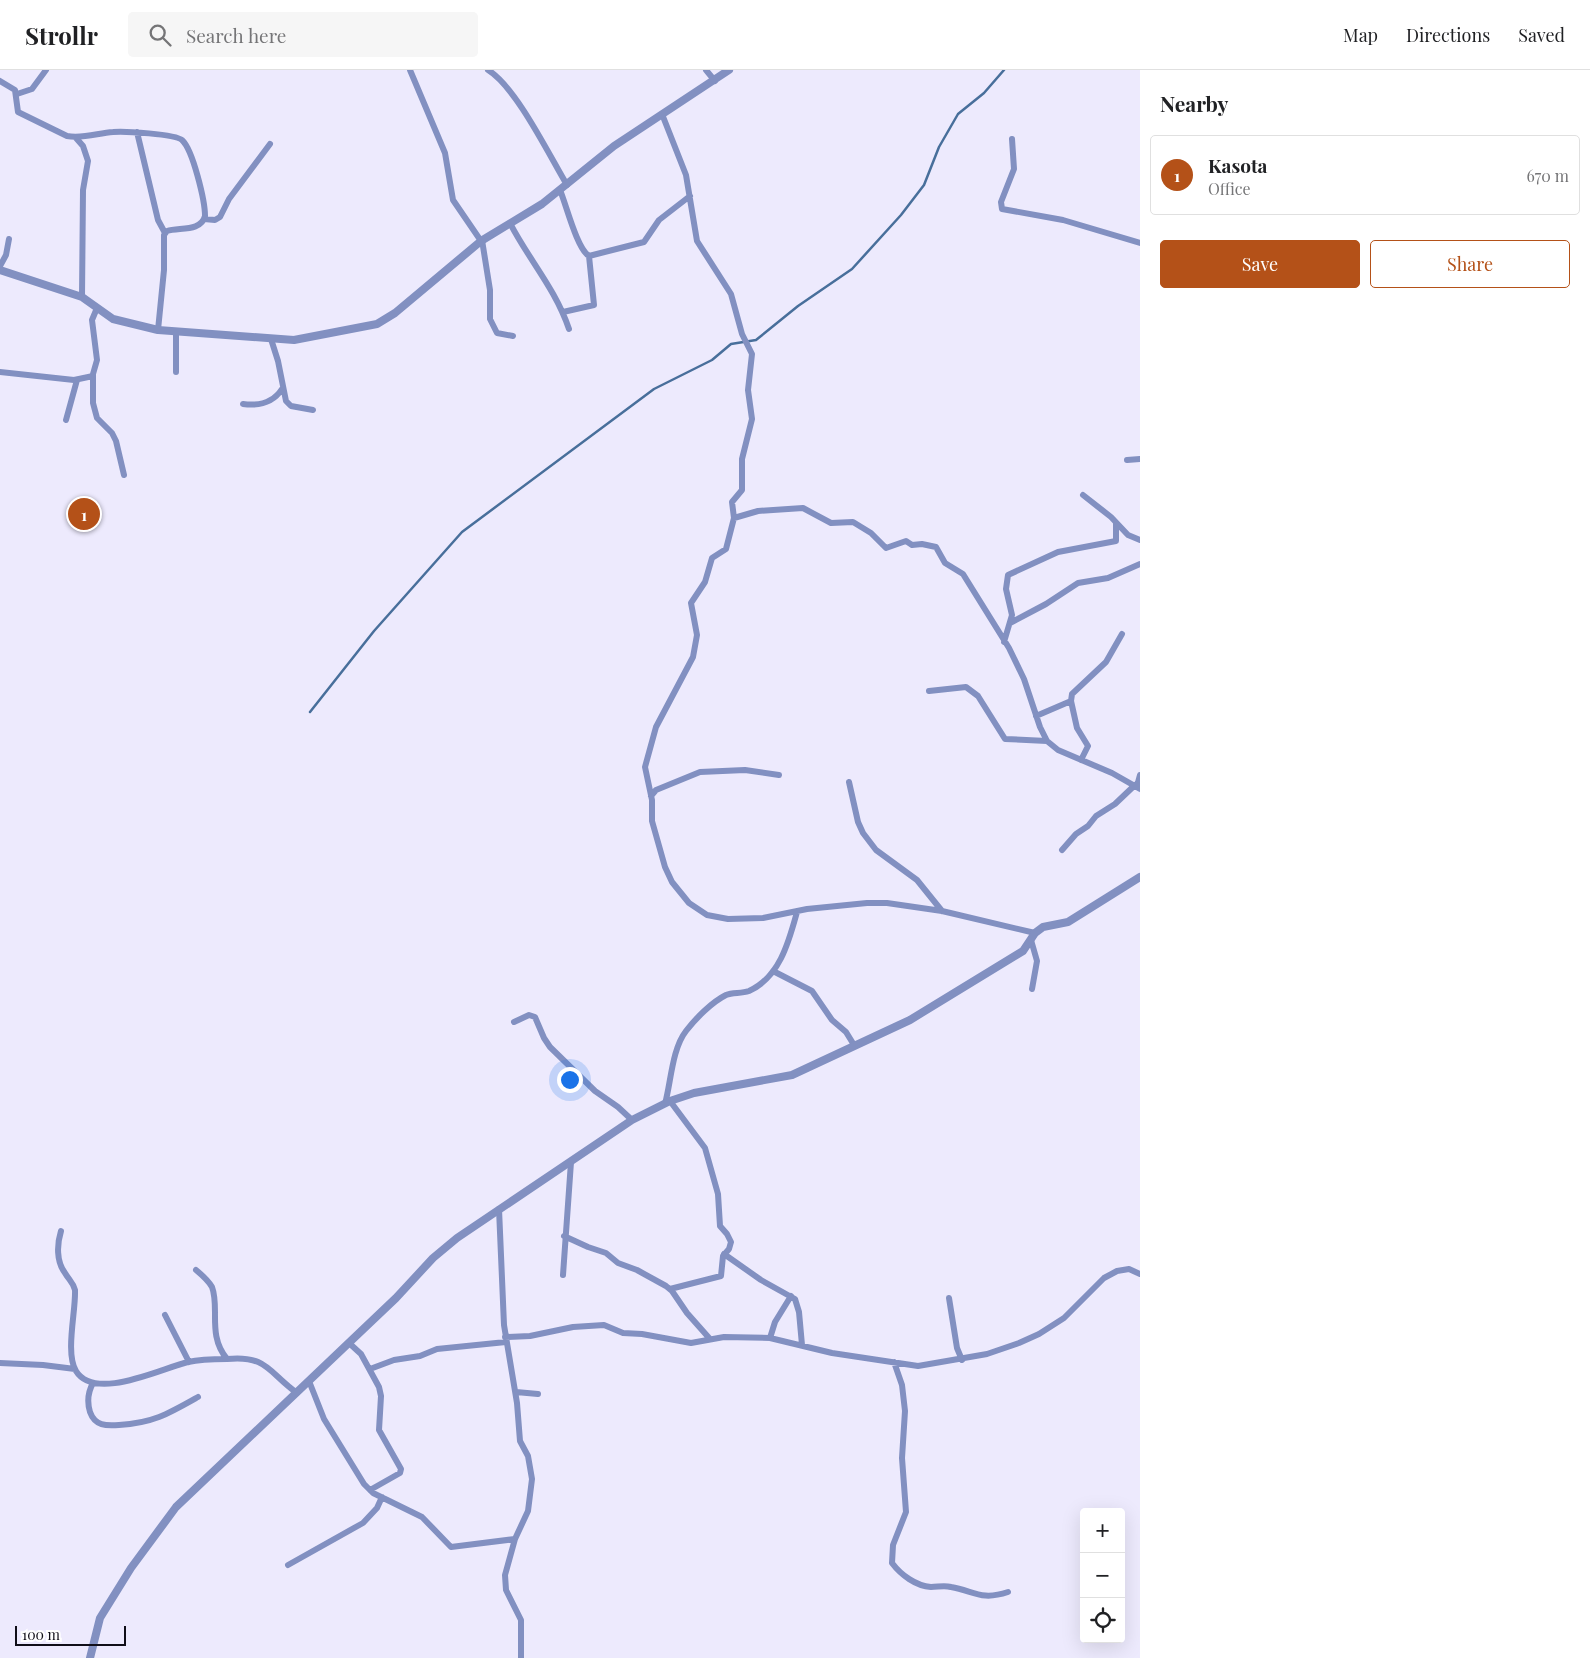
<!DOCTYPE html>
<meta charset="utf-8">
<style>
body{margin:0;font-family:"Playfair Display",serif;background:#f6f6f6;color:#202124}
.controls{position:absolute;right:15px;bottom:15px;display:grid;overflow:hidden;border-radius:5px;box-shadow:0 5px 20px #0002}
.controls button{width:45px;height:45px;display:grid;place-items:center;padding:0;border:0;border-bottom:1px solid #e0e0e0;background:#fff;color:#202124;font:25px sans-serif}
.scale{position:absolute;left:15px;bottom:12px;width:111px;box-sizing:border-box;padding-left:5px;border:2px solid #100e18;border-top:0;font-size:14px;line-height:18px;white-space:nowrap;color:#100e18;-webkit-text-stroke:4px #fff;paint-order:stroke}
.you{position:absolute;left:569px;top:1009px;width:18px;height:18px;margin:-12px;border:4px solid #fff;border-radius:50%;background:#1a73e8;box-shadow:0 0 0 8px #1a73e833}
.badge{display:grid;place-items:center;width:32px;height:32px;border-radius:50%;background:#b45118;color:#fff;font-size:16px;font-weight:700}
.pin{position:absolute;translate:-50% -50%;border:2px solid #fff;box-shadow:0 1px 5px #0006}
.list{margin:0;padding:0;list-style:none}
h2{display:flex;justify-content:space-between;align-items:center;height:65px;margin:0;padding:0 20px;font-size:21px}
h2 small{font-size:16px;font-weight:400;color:#757577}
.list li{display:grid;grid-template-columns:32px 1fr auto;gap:15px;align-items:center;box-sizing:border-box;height:80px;margin:0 10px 10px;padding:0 10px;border:1px solid #e0e0e0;border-radius:5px}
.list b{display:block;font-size:19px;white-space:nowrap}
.list p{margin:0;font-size:16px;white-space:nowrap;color:#757577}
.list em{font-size:16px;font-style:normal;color:#757577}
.actions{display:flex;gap:10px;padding:15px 20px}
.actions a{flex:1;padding:11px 0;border:1px solid #b45118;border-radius:5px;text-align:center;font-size:18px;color:#b45118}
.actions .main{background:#b45118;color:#fff}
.icon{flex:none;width:28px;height:28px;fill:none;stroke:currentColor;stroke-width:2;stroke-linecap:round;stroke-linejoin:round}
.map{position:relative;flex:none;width:1140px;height:1588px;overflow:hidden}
header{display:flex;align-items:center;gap:30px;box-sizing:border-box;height:70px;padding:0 25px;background:#fff;border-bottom:1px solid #e0e0e0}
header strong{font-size:24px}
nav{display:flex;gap:28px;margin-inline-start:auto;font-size:18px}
.search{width:350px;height:45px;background:#f6f6f6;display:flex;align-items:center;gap:12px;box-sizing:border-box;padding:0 18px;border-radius:5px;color:#757577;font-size:19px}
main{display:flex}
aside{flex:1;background:#fff}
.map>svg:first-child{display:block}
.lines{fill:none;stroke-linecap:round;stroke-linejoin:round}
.stream{stroke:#486f9b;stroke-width:2.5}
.minor{stroke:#8290c1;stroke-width:6}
.tertiary{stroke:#8290c1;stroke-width:8}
</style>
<header>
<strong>Strollr</strong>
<div class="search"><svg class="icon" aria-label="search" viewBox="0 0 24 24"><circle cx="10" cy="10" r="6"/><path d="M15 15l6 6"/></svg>Search here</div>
<nav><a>Map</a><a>Directions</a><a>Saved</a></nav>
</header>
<main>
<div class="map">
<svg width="1140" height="1588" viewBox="0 0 1140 1588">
<rect width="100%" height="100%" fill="#edeafd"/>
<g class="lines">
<path class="stream" d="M310 642 374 561 462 462 654 319 712 290 731 274 756 270 798 236 852 199 901 145 924 115 939 77 958 44 984 23 1004 0"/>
<path class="minor" d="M410 0 445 83 453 130 481 171
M488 0C516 17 549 85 567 115
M706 0 715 11
M0 11 15 20 18 42 67 66C83 69 98 63 113 62 124 61 175 64 182 70 193 80 205 131 205 146 201 162 179 157 167 161L164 165V200L158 260
M17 24 32 19 46 0
M662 44 686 105 697 171 731 224 742 264 752 284 748 320 752 349 742 389V420L732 432 734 448 726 479 712 488 705 512 691 533 697 565 693 587 656 657 645 697 652 730V751L665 797 672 812 689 833 707 845 728 849 763 848 807 839 867 833H887L942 841 1035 863
M137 62 158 150 165 163
M76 68 83 76 88 91 83 120 82 227
M1012 69 1014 99 1001 132 1002 139 1063 150 1140 173
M560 120C566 134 577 179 589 186L644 172 659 150 690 126
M204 149 215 150 220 147 229 129 270 74
M510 153C529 190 555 218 569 259
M482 170 490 220V249L497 263 513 266
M0 196 6 185 9 169
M97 238 92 250 97 290 93 304V333L97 348 112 363 116 371 124 405
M563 242 594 235 589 186
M176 261V302
M271 269 278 291 286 331 291 336 313 340
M0 302 74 310 93 306
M243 334C258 336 273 333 282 319
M66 350 77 310
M1127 390 1140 389
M1083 425 1111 447 1128 465 1140 470
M734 448 758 441 803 438 831 453 853 452 871 463 886 478 906 471 912 475 922 474 936 477 945 493 963 504 1009 578 1024 609 1040 657 1047 671 1058 680 1112 703 1140 719
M1010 553 1046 534 1078 513 1108 508 1140 494
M1004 572 1012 545 1006 519 1008 505 1058 482 1116 471V453
M929 621 966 617 978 626 1005 669 1047 671
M1071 631 1077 658 1088 676 1081 690
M1036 646 1071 631 1072 624 1106 592 1122 564
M849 712 858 752 863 763 876 780 917 810 942 841
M1137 716 1140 705
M651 726 656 720 700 702 745 700 779 705
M1062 780 1076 764 1088 756 1096 746 1115 734 1135 715
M1031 870 1037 891 1032 919
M773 901 812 921 832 950 846 962 854 975
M514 952 529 945 535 947 544 968 550 977 595 1021 618 1037 632 1050
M665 1034C671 1012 672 979 686 961 696 948 712 932 726 925 733 922 741 924 749 921 780 907 789 871 797 842
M499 1139 504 1255 517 1333 520 1371 528 1386 532 1409 528 1441 515 1469 505 1505 506 1520 521 1550V1588
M61 1161C57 1174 56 1191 65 1203 69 1210 73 1212 75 1220 76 1241 65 1283 76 1301 95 1332 162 1298 188 1292 201 1289 214 1289 227 1289
M564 1166 588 1177 606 1183 618 1193 637 1200 666 1216 672 1221 687 1243 710 1269
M724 1184 761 1210 795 1229 799 1242 802 1275
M196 1200C202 1205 208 1210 212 1217 220 1238 207 1265 227 1289 267 1285 268 1302 297 1323
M563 1205 571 1092
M670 1219 721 1206 723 1186 729 1179 731 1172 727 1164 720 1156 718 1124 705 1078 670 1031
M949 1228 957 1278 962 1290
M165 1245 189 1292
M505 1267 530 1266 573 1257 604 1255 623 1263 642 1264 691 1273 724 1267 770 1268 832 1283 918 1296 987 1284 1019 1273 1039 1264 1064 1248 1104 1208 1117 1201 1129 1199 1140 1204
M770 1268 775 1252 791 1226
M349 1273 361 1284 379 1317 381 1326 379 1360 401 1399 400 1403 370 1420
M894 1292 902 1315 905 1341 902 1388 906 1442 893 1475 892 1493C901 1505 916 1516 931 1517 938 1517 944 1515 951 1517 974 1521 981 1531 1008 1522
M0 1293 43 1295 75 1299
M370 1299 394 1290 420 1286 437 1279 506 1272
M309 1311 324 1349 364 1414 373 1423 422 1447 451 1477 515 1469
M93 1313C88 1322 87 1332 90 1342 95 1356 106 1356 119 1355 153 1353 168 1344 198 1327
M516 1322 538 1324
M288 1495 363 1453 377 1438 382 1427"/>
<path class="tertiary" d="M0 200 82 227 113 249 158 260 294 270 377 254 395 243 481 171 542 134 614 76 729 0
M90 1588 100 1548 131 1498 176 1437 396 1228 433 1188 457 1168 632 1050 670 1031 694 1023 792 1005 910 950 1023 881 1035 863 1043 857 1068 852 1140 807"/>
</g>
</svg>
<div class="controls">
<button>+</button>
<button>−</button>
<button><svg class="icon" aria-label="locate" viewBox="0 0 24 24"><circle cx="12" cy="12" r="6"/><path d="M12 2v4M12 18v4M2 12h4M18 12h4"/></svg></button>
</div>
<div class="scale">100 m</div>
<div class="you"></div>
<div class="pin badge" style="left:84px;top:444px">1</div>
</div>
<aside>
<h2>Nearby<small></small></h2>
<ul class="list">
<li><span class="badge">1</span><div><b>Kasota</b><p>Office</p></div><em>670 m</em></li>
</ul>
<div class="actions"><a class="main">Save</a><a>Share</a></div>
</aside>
</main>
